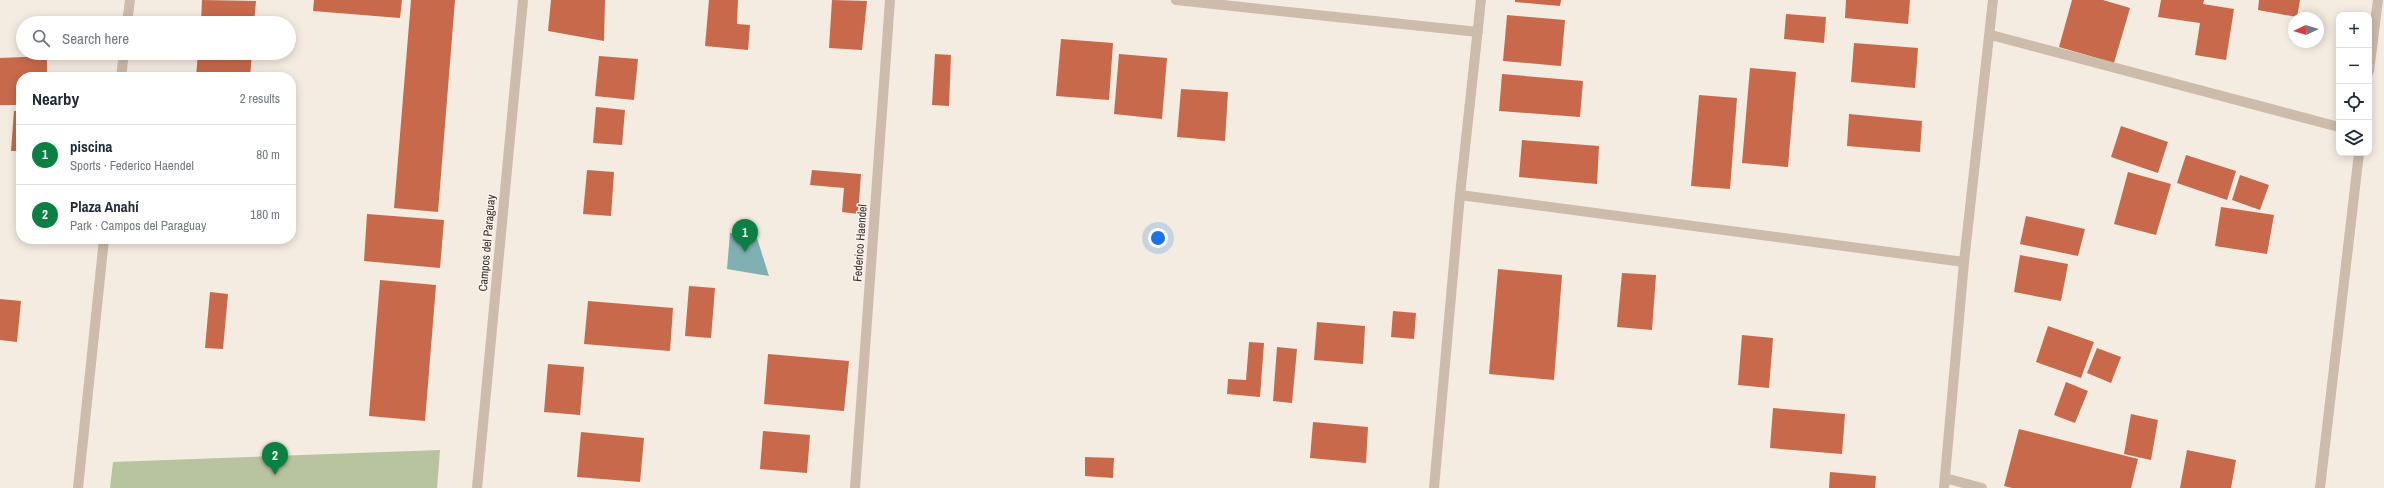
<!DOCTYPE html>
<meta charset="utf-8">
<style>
body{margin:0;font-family:"Archivo Narrow",sans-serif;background:#f2f2f3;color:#1f2937}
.controls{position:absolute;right:12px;top:12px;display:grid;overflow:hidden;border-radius:8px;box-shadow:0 2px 10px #0003}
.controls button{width:36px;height:36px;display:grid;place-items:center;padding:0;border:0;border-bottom:1px solid #e0e1e3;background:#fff;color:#1f2937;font:20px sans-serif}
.compass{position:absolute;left:2288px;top:12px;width:36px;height:36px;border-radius:50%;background:#fff;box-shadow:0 2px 10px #0003;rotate:266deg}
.you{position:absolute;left:1158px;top:238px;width:14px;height:14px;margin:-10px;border:3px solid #fff;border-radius:50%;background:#1a73e8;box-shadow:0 0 0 6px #1a73e833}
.badge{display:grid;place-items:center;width:26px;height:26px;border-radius:50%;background:#0b8043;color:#fff;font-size:13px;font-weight:700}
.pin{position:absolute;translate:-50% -33px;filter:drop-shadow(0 1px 2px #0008)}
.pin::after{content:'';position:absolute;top:21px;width:14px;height:12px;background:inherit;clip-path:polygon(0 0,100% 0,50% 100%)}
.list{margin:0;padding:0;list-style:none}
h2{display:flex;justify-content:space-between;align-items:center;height:52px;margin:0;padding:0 16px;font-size:17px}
h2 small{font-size:13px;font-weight:400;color:#747a83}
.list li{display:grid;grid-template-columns:26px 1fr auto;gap:12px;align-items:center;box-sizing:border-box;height:60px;padding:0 16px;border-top:1px solid #e0e1e3}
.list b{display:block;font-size:15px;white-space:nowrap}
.list p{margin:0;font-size:13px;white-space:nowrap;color:#747a83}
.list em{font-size:13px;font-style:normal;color:#747a83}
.icon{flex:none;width:22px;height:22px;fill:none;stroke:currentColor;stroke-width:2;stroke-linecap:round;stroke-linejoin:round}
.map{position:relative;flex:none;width:2384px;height:488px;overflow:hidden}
.search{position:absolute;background:#fff;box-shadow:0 2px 10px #0003;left:16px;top:16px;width:280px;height:44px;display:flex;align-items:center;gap:10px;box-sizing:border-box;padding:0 14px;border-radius:22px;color:#747a83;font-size:15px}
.panel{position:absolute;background:#fff;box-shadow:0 2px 10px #0003;left:16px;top:72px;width:280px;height:172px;border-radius:16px}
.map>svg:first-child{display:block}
.green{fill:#b8c4a0}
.water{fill:#7fb0b2}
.building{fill:#c8694b}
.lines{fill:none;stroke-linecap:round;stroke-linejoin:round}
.minor{stroke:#cdbbac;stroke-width:10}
.labels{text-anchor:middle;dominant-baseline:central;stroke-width:3;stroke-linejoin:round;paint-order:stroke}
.street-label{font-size:12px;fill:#3b302b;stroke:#fbf5ee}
</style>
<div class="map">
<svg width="2384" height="488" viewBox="0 0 2384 488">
<rect width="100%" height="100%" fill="#f4ebe1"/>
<path class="green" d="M440 450 437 488H110L113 462Z"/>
<path class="water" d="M730 233 756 235 769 276 727 269Z"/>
<path class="building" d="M202 0 256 1 254 23H201Z
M314 0H402L400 18 313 11Z
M411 0H455L438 212 394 208Z
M551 0H605L604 41 548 31Z
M709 0H738L737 24 750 25 748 50 705 46Z
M832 0 867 1 862 50 829 48Z
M1515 0H1561L1560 6 1515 2Z
M1846 0H1910L1908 24 1845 18Z
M2072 0H2103L2130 8 2114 63 2059 47Z
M2161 0H2204L2203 4 2234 9 2226 60 2195 55 2200 23 2158 17Z
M2259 0H2300L2297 17 2258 10Z
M1786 14 1826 17 1824 43 1784 39Z
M1507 15 1565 20 1561 66 1503 61Z
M1061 39 1113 43 1109 100 1056 96Z
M1854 43 1918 48 1915 88 1851 82Z
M198 53H252L250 77H196Z
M935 54 951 55 949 106 932 105Z
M1119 54 1167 58 1162 119 1114 114Z
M47 56V77H21V105H0V58Z
M599 56 638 59 634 100 595 96Z
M1750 68 1796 72 1788 167 1742 163Z
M1502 74 1583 81 1580 117 1499 111Z
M1181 89 1228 92 1225 141 1177 137Z
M1699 95 1737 98 1730 189 1691 186Z
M596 107 625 110 622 145 593 143Z
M14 111H21V151H11Z
M1849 114 1922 121 1920 152 1847 146Z
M2121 126 2168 142 2158 173 2111 157Z
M1522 140 1599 146 1597 184 1519 177Z
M2186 155 2236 171 2227 200 2177 183Z
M587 170 614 172 611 216 583 214Z
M812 170 861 174 858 214 842 212 844 188 810 185Z
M2128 172 2171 184 2156 235 2114 224Z
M2240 175 2269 185 2260 210 2232 200Z
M2221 207 2274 215 2267 254 2215 246Z
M367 214 444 220 440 268 364 261Z
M2026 216 2085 229 2078 256 2020 244Z
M2020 255 2068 264 2061 301 2014 292Z
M1498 269 1562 275 1554 380 1489 374Z
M1622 273 1656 275 1652 330 1617 327Z
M380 280 436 285 425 421 369 416Z
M689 286 715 288 711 338 685 336Z
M210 292 228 294 223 349 205 348Z
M0 299 21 301 17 342 0 340Z
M588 301 673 308 670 351 584 344Z
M1393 311 1416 313 1414 339 1391 337Z
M1317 322 1365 326 1363 364 1314 360Z
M2048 326 2094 342 2081 378 2036 362Z
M1742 335 1773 338 1769 388 1738 385Z
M1249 342 1264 343 1260 397 1227 394 1228 379 1246 380Z
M1277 347 1297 349 1292 403 1273 401Z
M2097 348 2121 357 2111 383 2087 373Z
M768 354 849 361 844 411 764 404Z
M548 364 584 367 580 415 544 412Z
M2066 382 2088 391 2075 423 2054 415Z
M1773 408 1845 414 1842 454 1770 448Z
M2131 414 2158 420 2151 460 2124 454Z
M1313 422 1368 427 1366 463 1310 458Z
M2019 429 2138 459 2131 488H2012L2004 486Z
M763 431 810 435 807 473 760 469Z
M581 432 644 438 640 482 577 477Z
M2187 450 2236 460 2231 488H2180Z
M1085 457 1114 458 1113 478 1085 476Z
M1830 472 1876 476 1875 488H1829Z"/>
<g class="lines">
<path class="minor" d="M1176 0 1478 32
M127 23 130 0
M1991 35 2339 127
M2369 71 2378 0
M121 77 124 53
M1460 195 1964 262
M1945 478 1982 488
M78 488 104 239
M477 488 523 0
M855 488 890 0
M1434 488 1460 195 1481 0
M1944 488 1964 262 1993 0
M2320 488 2359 153"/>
</g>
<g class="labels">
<g class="street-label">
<text transform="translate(487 243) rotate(-85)">Campos del Paraguay</text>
<text transform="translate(860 243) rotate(-86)">Federico Haendel</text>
</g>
</g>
</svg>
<div class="controls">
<button>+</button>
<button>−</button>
<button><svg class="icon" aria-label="locate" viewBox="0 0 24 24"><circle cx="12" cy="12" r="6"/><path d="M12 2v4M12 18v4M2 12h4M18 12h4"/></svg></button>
<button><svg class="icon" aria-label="layers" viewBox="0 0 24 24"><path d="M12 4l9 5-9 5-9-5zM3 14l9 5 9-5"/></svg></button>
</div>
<svg class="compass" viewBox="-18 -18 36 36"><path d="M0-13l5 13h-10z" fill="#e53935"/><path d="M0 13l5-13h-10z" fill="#747a83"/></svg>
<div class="you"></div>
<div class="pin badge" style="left:745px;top:252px">1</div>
<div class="pin badge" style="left:275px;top:475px">2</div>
<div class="search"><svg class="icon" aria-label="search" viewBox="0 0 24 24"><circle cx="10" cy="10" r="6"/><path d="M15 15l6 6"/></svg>Search here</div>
<section class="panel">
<h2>Nearby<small>2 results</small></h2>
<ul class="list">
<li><span class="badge">1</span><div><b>piscina</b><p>Sports · Federico Haendel</p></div><em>80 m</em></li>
<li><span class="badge">2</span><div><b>Plaza Anahí</b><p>Park · Campos del Paraguay</p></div><em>180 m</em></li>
</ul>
</section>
</div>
